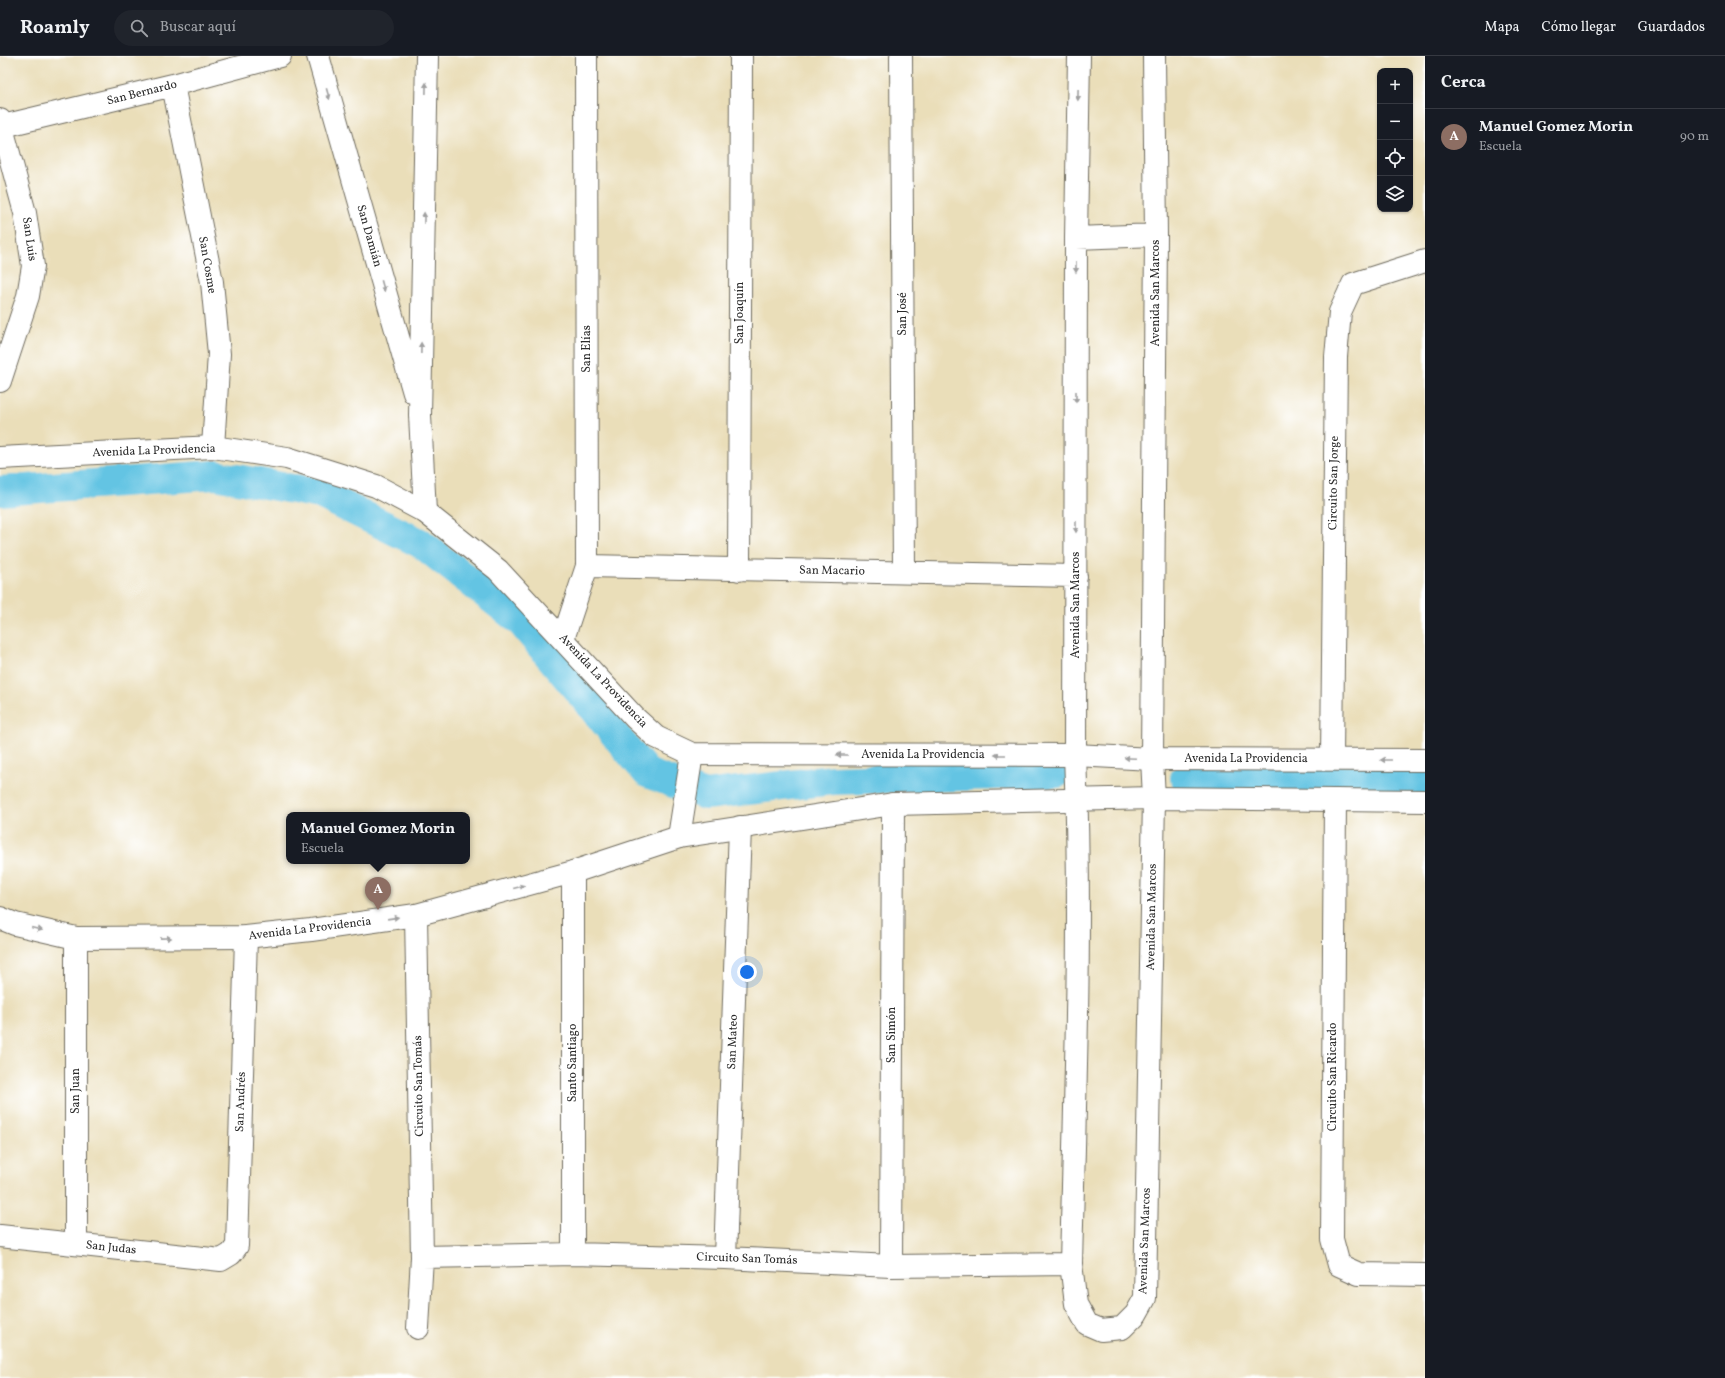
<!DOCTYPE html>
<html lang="es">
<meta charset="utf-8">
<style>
body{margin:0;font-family:Vollkorn,serif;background:#20242c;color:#f1f3f6}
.controls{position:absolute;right:12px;top:12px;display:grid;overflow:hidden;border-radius:8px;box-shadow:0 1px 3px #0004}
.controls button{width:36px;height:36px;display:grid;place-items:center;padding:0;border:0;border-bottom:1px solid #363941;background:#171b24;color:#f1f3f6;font:20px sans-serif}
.you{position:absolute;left:747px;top:916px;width:14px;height:14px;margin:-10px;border:3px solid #fff;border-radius:50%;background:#1a73e8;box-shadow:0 0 0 6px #1a73e833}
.badge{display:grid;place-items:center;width:26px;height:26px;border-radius:50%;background:#b45309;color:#fff;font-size:13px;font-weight:700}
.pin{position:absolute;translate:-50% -33px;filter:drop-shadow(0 1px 2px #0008)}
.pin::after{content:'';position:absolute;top:21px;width:14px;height:12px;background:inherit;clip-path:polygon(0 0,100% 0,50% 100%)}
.popup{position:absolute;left:286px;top:756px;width:184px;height:52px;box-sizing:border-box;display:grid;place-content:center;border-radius:8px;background:#171b24;filter:drop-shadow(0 1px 3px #0005);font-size:13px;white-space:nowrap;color:#9ea1a6}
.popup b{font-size:15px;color:#f1f3f6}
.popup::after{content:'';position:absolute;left:50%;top:100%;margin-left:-8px;border:8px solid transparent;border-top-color:#171b24}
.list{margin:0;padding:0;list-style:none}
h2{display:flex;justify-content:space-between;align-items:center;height:52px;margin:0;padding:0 16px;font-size:17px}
h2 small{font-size:13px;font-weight:400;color:#9ea1a6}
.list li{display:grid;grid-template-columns:26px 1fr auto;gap:12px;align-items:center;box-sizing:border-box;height:56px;padding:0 16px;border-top:1px solid #363941}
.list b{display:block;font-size:15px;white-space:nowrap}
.list p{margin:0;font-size:13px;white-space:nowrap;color:#9ea1a6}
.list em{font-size:13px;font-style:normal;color:#9ea1a6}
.icon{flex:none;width:22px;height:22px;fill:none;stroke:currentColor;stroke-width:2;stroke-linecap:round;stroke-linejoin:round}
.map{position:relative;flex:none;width:1425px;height:1322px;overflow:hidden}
header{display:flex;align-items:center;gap:24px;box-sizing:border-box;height:56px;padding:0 20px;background:#171b24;border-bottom:1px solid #363941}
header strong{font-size:19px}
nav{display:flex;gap:22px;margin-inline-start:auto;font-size:14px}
.search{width:280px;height:36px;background:#20242c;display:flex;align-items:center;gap:10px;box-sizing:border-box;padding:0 14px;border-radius:22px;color:#9ea1a6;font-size:15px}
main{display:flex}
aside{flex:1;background:#171b24}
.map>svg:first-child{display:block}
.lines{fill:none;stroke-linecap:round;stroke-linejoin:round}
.canal{stroke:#64c4e3;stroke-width:30}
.minor-casing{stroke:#6e6a5d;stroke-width:24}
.tertiary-casing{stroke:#6e6a5d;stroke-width:24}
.minor{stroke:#fff;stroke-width:22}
.tertiary{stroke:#fff;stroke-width:22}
.oneway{fill:#a0a0a0}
.labels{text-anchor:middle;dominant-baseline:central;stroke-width:3.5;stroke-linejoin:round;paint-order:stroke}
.street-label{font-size:12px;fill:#2b2b2b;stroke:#fff}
</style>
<header>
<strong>Roamly</strong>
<div class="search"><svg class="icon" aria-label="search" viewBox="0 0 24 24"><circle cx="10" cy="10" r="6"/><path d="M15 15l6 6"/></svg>Buscar aquí</div>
<nav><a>Mapa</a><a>Cómo llegar</a><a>Guardados</a></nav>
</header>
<main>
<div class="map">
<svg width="1425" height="1322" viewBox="0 0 1425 1322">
<rect width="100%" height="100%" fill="#fff"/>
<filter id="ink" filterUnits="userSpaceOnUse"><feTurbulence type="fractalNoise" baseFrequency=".025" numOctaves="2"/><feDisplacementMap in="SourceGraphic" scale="8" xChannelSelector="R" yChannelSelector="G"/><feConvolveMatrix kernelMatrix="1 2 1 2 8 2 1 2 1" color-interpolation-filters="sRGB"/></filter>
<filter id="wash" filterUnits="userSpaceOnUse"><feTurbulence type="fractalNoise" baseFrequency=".012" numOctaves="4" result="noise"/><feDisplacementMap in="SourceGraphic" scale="16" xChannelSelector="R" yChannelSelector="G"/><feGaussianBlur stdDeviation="0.9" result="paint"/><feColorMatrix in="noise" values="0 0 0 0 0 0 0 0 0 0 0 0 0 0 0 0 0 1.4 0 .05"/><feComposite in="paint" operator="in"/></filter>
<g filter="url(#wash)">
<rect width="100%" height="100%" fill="#eadeb9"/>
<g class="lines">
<path class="canal" d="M0 435 215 419 320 438 422 488 520 565 647 717 705 739 833 724 1057 717
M1185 722 1425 726"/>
</g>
</g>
<g filter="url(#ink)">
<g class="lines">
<defs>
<path id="minor" d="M318 0 414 337
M901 0 904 516
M1079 0 1076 182 1075 699C1082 869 1075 1039 1071 1208L1076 1248 1087 1268 1101 1274 1122 1272 1136 1258 1145 1242 1154 742 1152 703 1156 179 1154 0
M173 29 212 226 219 298 213 391
M0 64 25 157 33 210 28 240 0 325
M3 70 173 29 280 0
M1076 182 1156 179
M425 456 420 359 427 0
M587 510 1076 520
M739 514 741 0
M563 583 587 510 586 0
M1332 703 1336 301 1340 256 1353 228 1425 205
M1335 744 1332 1183 1339 1209 1359 1218 1425 1219
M679 781 692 698
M573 816V1198
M416 859 422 1201 418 1272
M0 1180 221 1204 231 1198 237 1190 246 881
M76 1188V882
M422 1201 573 1198 725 1202 891 1210 1071 1208
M725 1202 740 771
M891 1210 893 748"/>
<path id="tertiary" d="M0 402 213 391 287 402 376 430 425 456 498 514 635 662 656 681 692 698 1075 699 1152 703 1425 704
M0 862 15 868 76 882 246 881 311 874 416 859 573 816 679 781 893 748 1154 742 1425 745"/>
</defs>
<use href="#minor" class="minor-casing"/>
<use href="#tertiary" class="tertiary-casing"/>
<use href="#minor" class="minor"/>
<use href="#tertiary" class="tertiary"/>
</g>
<defs><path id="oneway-solid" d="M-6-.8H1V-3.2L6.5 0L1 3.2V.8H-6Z"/></defs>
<g class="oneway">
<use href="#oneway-solid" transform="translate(426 32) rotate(-89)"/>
<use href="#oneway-solid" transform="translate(328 38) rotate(74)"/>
<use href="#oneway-solid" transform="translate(1078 39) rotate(91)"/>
<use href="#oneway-solid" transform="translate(424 162) rotate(-89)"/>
<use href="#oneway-solid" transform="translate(1076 211) rotate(90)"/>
<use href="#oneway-solid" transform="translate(383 230) rotate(74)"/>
<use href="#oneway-solid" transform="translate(421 292) rotate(-89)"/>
<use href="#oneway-solid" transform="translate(1076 341) rotate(90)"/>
<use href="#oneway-solid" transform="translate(1076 471) rotate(90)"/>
<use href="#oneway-solid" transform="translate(842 699) rotate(180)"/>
<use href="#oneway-solid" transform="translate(1000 699) rotate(180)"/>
<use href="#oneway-solid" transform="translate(1130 702) rotate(-177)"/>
<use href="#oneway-solid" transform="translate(1386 704) rotate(-180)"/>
<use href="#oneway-solid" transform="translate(519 831) rotate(-15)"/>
<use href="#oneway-solid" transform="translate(393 862) rotate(-8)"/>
<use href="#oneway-solid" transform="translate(37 873) rotate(14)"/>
<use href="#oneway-solid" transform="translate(166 882) rotate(-1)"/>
</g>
</g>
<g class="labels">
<g class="street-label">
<text transform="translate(142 37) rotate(-14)">San Bernardo</text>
<text transform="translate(369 180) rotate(74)">San Damián</text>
<text transform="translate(29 183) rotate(82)">San Luis</text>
<text transform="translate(207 209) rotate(80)">San Cosme</text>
<text transform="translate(1156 237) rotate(-90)">Avenida San Marcos</text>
<text transform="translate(740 257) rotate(-90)">San Joaquín</text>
<text transform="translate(903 258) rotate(-90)">San José</text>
<text transform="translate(587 293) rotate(-90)">San Elías</text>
<text transform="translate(154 395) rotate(-2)">Avenida La Providencia</text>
<text transform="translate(1334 427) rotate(-89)">Circuito San Jorge</text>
<text transform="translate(832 515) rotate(1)">San Macario</text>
<text transform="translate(1076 549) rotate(-90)">Avenida San Marcos</text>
<text transform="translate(603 625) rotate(47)">Avenida La Providencia</text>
<text x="923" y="699">Avenida La Providencia</text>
<text x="1246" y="703">Avenida La Providencia</text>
<text transform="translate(1152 861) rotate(-89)">Avenida San Marcos</text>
<text transform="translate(310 873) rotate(-7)">Avenida La Providencia</text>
<text transform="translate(892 979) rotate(-90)">San Simón</text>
<text transform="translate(733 986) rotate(-88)">San Mateo</text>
<text transform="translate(573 1007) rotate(-90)">Santo Santiago</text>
<text transform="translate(1333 1021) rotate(-90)">Circuito San Ricardo</text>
<text transform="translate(419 1030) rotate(-91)">Circuito San Tomás</text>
<text transform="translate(76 1035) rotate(-90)">San Juan</text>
<text transform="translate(241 1046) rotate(-88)">San Andrés</text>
<text transform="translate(1145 1185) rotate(-88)">Avenida San Marcos</text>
<text transform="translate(111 1192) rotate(6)">San Judas</text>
<text transform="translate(747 1203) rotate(2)">Circuito San Tomás</text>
</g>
</g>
</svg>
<div class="controls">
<button>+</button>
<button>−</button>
<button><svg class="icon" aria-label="locate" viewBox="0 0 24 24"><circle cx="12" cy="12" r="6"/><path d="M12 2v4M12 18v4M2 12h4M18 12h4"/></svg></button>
<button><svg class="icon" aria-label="layers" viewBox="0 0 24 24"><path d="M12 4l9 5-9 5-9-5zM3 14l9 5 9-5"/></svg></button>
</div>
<div class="you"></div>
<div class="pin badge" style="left:378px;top:854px;background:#8d6e63">A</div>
<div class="popup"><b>Manuel Gomez Morin</b>Escuela</div>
</div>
<aside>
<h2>Cerca<small></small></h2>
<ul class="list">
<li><span class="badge" style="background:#8d6e63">A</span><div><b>Manuel Gomez Morin</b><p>Escuela</p></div><em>90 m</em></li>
</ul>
</aside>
</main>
